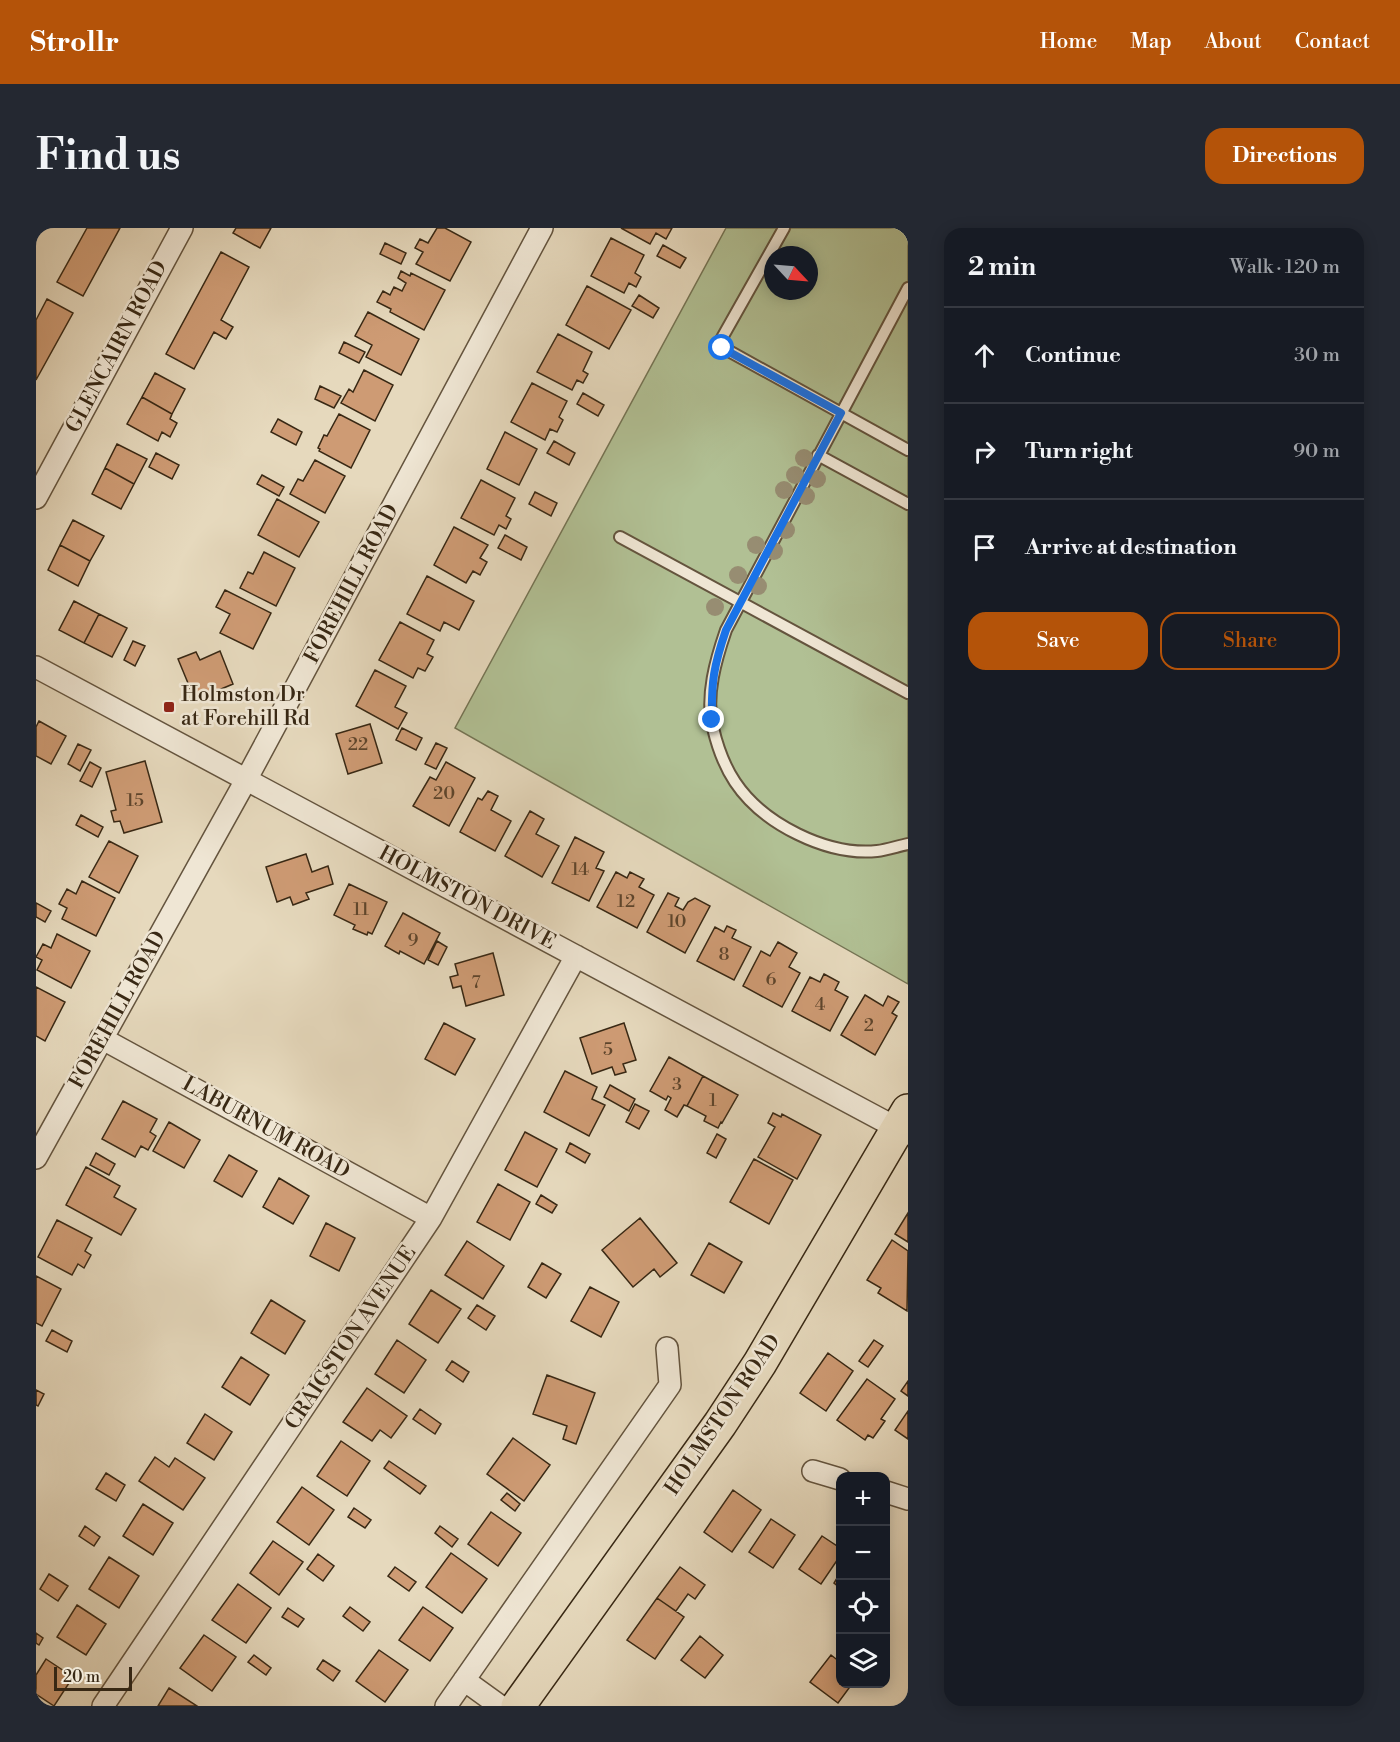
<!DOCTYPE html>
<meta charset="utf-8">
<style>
body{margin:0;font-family:"Libre Bodoni",serif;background:#242831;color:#f1f3f6}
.controls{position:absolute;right:18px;bottom:18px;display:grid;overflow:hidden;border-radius:12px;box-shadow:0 3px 15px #0003}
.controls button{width:54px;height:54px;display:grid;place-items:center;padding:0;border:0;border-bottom:2px solid #363941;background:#171b24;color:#f1f3f6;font:30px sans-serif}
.compass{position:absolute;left:728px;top:18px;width:54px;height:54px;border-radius:50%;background:#171b24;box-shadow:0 3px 15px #0003;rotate:116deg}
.scale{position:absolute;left:18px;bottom:15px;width:78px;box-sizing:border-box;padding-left:6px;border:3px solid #382814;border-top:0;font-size:16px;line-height:21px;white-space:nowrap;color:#382814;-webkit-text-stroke:4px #efe6d4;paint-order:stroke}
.stop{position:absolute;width:18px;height:18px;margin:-14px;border:4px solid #1a73e8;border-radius:50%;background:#fff}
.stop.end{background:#1a73e8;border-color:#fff;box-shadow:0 2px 6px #0008}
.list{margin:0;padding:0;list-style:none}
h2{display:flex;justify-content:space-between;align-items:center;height:78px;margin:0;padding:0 24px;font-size:26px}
h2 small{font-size:20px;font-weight:400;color:#9ea1a6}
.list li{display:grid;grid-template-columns:39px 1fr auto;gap:18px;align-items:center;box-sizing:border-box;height:96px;padding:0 24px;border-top:2px solid #363941}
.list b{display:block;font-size:22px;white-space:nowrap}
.list em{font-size:20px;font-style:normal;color:#9ea1a6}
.actions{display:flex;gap:12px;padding:18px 24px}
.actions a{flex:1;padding:14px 0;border:2px solid #b45309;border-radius:18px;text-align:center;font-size:21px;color:#b45309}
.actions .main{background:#b45309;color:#fff}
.icon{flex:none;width:33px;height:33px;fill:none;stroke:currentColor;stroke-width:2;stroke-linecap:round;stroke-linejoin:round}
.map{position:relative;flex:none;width:872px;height:1478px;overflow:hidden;border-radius:18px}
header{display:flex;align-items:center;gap:36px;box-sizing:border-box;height:84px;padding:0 30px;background:#b45309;color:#fff}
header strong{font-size:28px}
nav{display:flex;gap:33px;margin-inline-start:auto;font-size:21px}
.intro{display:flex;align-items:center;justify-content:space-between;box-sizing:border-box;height:144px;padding:0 36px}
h1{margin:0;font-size:42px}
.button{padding:15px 27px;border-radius:18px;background:#b45309;color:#fff;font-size:21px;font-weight:700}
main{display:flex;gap:36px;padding:0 36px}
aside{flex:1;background:#171b24;border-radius:18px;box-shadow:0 3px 15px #0003}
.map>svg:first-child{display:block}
.green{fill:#b1c094;stroke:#747454;stroke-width:1.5;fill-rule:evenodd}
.building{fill:#ce9b74;stroke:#382814;stroke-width:1.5}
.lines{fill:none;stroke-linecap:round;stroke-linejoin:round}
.lane-casing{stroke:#64543e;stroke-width:14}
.street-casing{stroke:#64543e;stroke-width:24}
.primary-casing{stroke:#382814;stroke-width:36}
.lane{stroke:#efe6d4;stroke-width:10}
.street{stroke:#efe6d4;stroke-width:21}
.primary{stroke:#e6d9bd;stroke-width:33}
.tree{fill:#978d72}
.route{stroke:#1a73e8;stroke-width:8}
.poi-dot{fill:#8f2418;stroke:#efe6d4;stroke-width:2}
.labels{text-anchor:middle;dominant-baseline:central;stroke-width:5;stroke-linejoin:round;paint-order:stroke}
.number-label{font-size:18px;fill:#5e452c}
.street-label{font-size:21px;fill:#382814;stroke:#efe6d4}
.poi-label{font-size:21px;fill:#382814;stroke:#efe6d4;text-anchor:start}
</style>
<header>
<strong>Strollr</strong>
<nav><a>Home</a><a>Map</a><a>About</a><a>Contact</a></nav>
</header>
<div class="intro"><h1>Find us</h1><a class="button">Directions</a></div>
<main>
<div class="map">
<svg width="872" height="1478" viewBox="0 0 872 1478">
<rect width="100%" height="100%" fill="#e6d9bd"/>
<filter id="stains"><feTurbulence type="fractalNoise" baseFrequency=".00333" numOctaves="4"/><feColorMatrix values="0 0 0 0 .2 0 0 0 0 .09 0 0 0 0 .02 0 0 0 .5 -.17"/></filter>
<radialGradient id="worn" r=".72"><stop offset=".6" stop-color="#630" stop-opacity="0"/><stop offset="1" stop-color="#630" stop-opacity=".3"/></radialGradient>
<path class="green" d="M690 0H872V756L419 500ZM737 27H773V63H737Z"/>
<path class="building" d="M51 0H84L47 68 21 54Z
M200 0H235L224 20 197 5Z
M401 0H409L435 14 414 53 380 36 387 24 379 20 384 11 392 15Z
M585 0H636L630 11 620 5 614 16Z
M575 10 608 27 599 45 605 49 600 59 593 55 588 65 555 48Z
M349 15 370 25 365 36 344 26Z
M627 17 650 30 644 40 621 28Z
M185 24 213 39 185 92 197 99 190 111 178 104 158 141 130 126Z
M365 43 374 48 375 45 409 62 388 102 354 84 355 81 341 74 347 63 354 67 358 59 366 63 370 55 362 50Z
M551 58 595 82 573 121 530 97Z
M603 67 623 80 617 90 596 78Z
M11 71 37 85 0 152V92Z
M332 84 383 111 365 147 330 129 336 117 319 108Z
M522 106 556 124 547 143 552 146 547 155 541 152 536 162 501 144Z
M308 114 329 124 323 135 303 125Z
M328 142 357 157 339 193 305 175 313 161 317 164Z
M119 145 149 161 136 186 106 169Z
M496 155 531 173 523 189 527 192 521 204 514 201 509 212 475 194Z
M284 158 305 168 298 180 279 171Z
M547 165 568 177 562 188 541 176Z
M106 169 136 186 134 191 141 195 134 209 126 204 122 213 91 196Z
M303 186 334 202 315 240 283 223 284 221 282 220 288 207 291 208Z
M242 191 266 204 260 217 235 204Z
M469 204 501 221 483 257 451 241Z
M518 213 539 225 533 237 511 225Z
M81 216 111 231 98 256 69 240Z
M120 225 143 237 136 251 113 239Z
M279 232 309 248 289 285 254 266 262 251 267 253Z
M69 240 98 256 85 281 56 266Z
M226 247 248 259 243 268 221 256Z
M445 252 479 270 470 288 475 291 470 301 463 297 458 307 425 290Z
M499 264 521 275 515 288 493 276Z
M241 271 283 294 263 329 222 307Z
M37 292 68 308 54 333 24 317Z
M418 299 452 317 444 330 451 334 444 347 437 343 430 355 398 337Z
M469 307 491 319 485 332 462 320Z
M24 317 54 333 42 358 12 342Z
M228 324 259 340 240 378 204 360 212 344 217 346Z
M391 348 438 373 423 402 408 394 404 403 371 386Z
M189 362 235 385 217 421 184 405 194 386 180 379Z
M38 373 63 386 48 415 23 402Z
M63 386 91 400 76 429 48 415Z
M364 394 398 412 391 426 397 429 389 443 382 440 377 450 343 432Z
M97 413 109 418 99 438 88 432Z
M184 423 197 456 159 472 142 431 160 424 164 432Z
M339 442 370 458 359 479 371 485 362 501 320 478Z
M3 493 30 508 15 536 0 528V499Z
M334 496 346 535 312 546 300 506Z
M366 500 386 510 380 522 360 512Z
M400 515 411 520 400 541 389 536Z
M42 516 55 522 44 543 32 536Z
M109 533 126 594 88 605 84 593 78 594 75 583 80 582 70 544Z
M54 534 65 540 56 559 44 553Z
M410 534 439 550 413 598 377 578 394 549 400 552Z
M452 563 462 568 455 582 475 593 459 623 424 604 442 570 446 572Z
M494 583 508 591 500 606 523 618 506 649 469 628Z
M45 587 67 599 62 609 40 597Z
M539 609 568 624 560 640 568 643 553 673 516 655Z
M73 613 102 628 83 665 53 649Z
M270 626 276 644 292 638 297 656 270 665 273 671 257 677 254 669 241 674 230 639Z
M580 644 591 650 594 644 608 651 603 659 618 667 601 700 561 679Z
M46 653 79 670 60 708 26 691 31 680 23 676 31 661 40 666Z
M313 656 351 674 336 706 332 704 331 707 317 701 319 697 298 687Z
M632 665 643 670 639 678 647 682 652 674 659 670 674 678 649 725 611 704Z
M0 675 15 683 9 694 0 689Z
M367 685 404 705 388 736 364 723 363 726 349 718Z
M691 698 700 702 696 710 715 719 698 752 661 733 679 699 688 704Z
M21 706 54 723 35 760 1 742 6 732 0 729 7 716 15 720Z
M401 713 411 719 402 737 392 732Z
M742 714 761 725 753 739 764 745 746 779 707 758 725 723 734 728Z
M457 725 468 767 430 778 425 758 417 760 414 749 422 747 419 736Z
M788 746 803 754 799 762 812 769 794 803 756 783 774 749 784 754Z
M0 759 29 774 9 813 0 808Z
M829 767 847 778 852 768 863 774 856 785 861 788 839 827 805 807Z
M408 795 439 811 419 847 389 831Z
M588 795 600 832 587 836 590 844 579 847 576 839 556 846 544 810Z
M633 829 667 848 651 878 648 877 641 889 629 882 635 870 632 868 630 872 614 863Z
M529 843 561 859 556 871 569 877 553 908 508 884Z
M667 848 702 867 686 895 685 894 682 900 668 893 670 888 651 878Z
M574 857 599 871 593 883 568 869Z
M87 873 121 891 114 904 120 908 112 922 105 918 99 929 66 911Z
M599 876 613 883 603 901 590 894Z
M737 885 745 889 746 886 785 907 761 951 722 929 739 899 732 895Z
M133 894 164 912 148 940 117 923Z
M489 904 521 921 501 959 469 942Z
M681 906 690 911 680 930 671 925Z
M534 915 554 926 549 935 530 924Z
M60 925 79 936 73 947 54 937Z
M193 927 221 943 206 969 178 953Z
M718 931 757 952 733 996 694 974Z
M50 939 84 958 78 969 100 981 85 1007 30 977Z
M243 950 273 968 257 996 227 979Z
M462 956 494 974 474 1012 441 994Z
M505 967 521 977 516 985 500 976Z
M872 985V1014L859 1006Z
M604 990 641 1035 624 1049 618 1041 597 1059 566 1022Z
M21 992 56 1010 49 1023 55 1027 48 1040 42 1036 36 1047 2 1029Z
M290 995 319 1010 303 1043 274 1028Z
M856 1012 872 1023 871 1083 842 1065 845 1060 831 1052Z
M431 1013 468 1038 447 1071 409 1047Z
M673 1015 706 1034 688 1065 655 1047Z
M506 1035 525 1046 510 1070 492 1059Z
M0 1048 25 1061 6 1098 0 1095Z
M554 1059 583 1074 565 1109 535 1093Z
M395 1062 425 1081 402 1115 373 1096Z
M235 1072 269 1093 249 1126 215 1105Z
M441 1077 459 1088 450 1102 432 1090Z
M16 1102 36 1113 31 1124 10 1113Z
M361 1112 390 1132 368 1165 339 1146Z
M838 1112 847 1118 832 1139 823 1133Z
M792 1125 817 1143 790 1183 764 1165Z
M205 1129 233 1147 214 1177 186 1159Z
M416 1133 433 1144 427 1154 410 1142Z
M511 1147 559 1165 540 1216 527 1211 531 1198 497 1186Z
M831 1151 859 1171 845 1191 849 1193 837 1210 832 1207 829 1212 801 1192Z
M872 1153V1168L865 1163Z
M331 1160 371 1188 355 1210 344 1202 336 1213 307 1194Z
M0 1162 8 1166 2 1178 0 1177Z
M384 1181 405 1196 399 1206 377 1191Z
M872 1183V1211L859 1202Z
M169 1186 196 1204 178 1232 151 1215Z
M477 1210 514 1237 488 1273 451 1246Z
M305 1213 334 1233 311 1268 281 1248Z
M119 1229 133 1239 139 1230 169 1250 147 1282 103 1253Z
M353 1233 390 1258 384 1266 348 1240Z
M70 1245 89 1257 80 1273 60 1261Z
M266 1259 298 1282 273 1317 241 1294Z
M697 1262 725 1282 696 1324 668 1304Z
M471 1265 484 1276 479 1283 465 1272Z
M107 1276 137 1295 117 1327 87 1308Z
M318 1280 335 1292 329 1300 312 1289Z
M455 1284 485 1305 462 1338 432 1316Z
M735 1291 759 1307 737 1340 713 1324Z
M49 1298 64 1309 58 1318 43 1308Z
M404 1298 422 1311 416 1319 399 1305Z
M786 1308 804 1320V1328L785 1356 763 1341Z
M237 1313 267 1334 243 1367 214 1345Z
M415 1325 451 1351 426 1385 390 1359Z
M282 1326 298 1338 287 1353 271 1341Z
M73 1329 103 1348 83 1380 53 1361Z
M359 1339 380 1354 373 1363 352 1348Z
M644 1339 669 1357 659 1371 652 1366 640 1383 621 1370Z
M804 1345V1360L798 1355Z
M13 1346 32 1358 22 1373 4 1361Z
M202 1356 235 1380 210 1415 176 1392Z
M621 1370 648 1389 619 1431 591 1412Z
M41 1377 70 1396 50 1427 21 1409Z
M314 1379 334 1394 327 1403 307 1388Z
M387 1379 417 1400 394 1433 363 1412Z
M252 1380 268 1391 262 1399 246 1389Z
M0 1405 7 1410 3 1417 0 1415Z
M168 1407 200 1429 176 1463 144 1440Z
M664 1408 687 1427 669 1450 645 1432Z
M343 1422 372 1442 349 1474 320 1453Z
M218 1427 235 1440 230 1447 212 1434Z
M795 1427 804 1434V1456H816L802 1475 774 1454Z
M10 1431 37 1449 18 1478 0 1466V1447Z
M287 1432 304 1443 297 1453 281 1441Z
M133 1460 161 1478H122Z"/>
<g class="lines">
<defs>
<path id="lane" d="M748 0 682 117 872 222
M872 60 690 402C680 431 669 468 677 500 681 517 689 539 699 554 727 596 791 628 841 623 851 622 862 618 872 616
M782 227 872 276
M584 309 872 465"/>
<path id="street" d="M0 270 146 0
M0 439 872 906
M65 810 395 990
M0 930 210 552 506 0
M777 1243 804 1251
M850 1264 872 1271
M428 1452 464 1478
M67 1478 395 990 540 728
M410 1478 634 1157 631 1120"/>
<path id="primary" d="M482 1478 684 1196 724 1135 872 883"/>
</defs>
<use href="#lane" class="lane-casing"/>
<use href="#street" class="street-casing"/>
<use href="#primary" class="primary-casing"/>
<use href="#lane" class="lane"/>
<use href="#street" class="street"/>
<use href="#primary" class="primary"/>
</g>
<g class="tree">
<circle cx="768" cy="230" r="9"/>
<circle cx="759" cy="247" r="9"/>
<circle cx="781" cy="251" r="9"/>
<circle cx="748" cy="262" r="9"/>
<circle cx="770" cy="268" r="9"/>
<circle cx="750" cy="302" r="9"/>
<circle cx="720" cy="317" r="9"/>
<circle cx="738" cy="323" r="9"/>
<circle cx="702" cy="347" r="9"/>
<circle cx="722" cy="358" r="9"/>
<circle cx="679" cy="379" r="9"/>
</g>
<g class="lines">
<path class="route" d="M676 492C675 454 678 437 690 402L805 185 686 120"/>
</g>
<rect class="poi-dot" x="127" y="473" width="12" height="12" rx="3"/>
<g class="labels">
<g class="number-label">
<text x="322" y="516">22</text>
<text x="408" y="565">20</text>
<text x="99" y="572">15</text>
<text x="544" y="641">14</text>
<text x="590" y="673">12</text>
<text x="325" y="681">11</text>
<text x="641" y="693">10</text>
<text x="377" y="712">9</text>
<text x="688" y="726">8</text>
<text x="735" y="751">6</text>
<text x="440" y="754">7</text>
<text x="784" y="776">4</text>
<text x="833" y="797">2</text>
<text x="572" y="821">5</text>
<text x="641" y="856">3</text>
<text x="677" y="872">1</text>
</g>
<g class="street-label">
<text transform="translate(81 119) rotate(-62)">GLENCAIRN ROAD</text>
<text transform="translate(316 356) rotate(-62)">FOREHILL ROAD</text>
<text transform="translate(431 670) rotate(28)">HOLMSTON DRIVE</text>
<text transform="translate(82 782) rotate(-61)">FOREHILL ROAD</text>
<text transform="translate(230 900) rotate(29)">LABURNUM ROAD</text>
<text transform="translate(315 1110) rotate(-56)">CRAIGSTON AVENUE</text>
<text transform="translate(687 1187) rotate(-56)">HOLMSTON ROAD</text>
</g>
<g class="poi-label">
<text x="145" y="467">Holmston Dr<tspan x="145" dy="24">at Forehill Rd</tspan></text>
</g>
</g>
<rect width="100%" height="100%" filter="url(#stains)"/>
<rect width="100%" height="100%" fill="url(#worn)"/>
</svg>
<div class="controls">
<button>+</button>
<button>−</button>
<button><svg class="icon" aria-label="locate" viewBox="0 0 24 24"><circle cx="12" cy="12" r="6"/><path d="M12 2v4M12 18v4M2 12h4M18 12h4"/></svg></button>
<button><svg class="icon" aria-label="layers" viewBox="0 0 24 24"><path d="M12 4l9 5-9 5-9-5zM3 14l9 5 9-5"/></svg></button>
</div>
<svg class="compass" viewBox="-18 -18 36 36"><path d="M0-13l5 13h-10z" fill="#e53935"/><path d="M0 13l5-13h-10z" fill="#9ea1a6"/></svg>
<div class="scale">20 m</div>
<div class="stop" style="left:686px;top:120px"></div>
<div class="stop end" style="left:676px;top:492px"></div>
</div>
<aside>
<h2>2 min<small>Walk · 120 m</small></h2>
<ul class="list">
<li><svg class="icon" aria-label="ahead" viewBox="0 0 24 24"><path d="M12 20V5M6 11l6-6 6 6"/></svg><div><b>Continue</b></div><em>30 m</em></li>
<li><svg class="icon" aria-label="right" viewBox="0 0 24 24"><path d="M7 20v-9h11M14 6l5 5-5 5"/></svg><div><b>Turn right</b></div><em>90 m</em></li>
<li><svg class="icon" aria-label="arrive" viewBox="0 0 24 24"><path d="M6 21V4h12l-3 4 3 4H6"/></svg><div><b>Arrive at destination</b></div></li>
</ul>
<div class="actions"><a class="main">Save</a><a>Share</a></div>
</aside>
</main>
